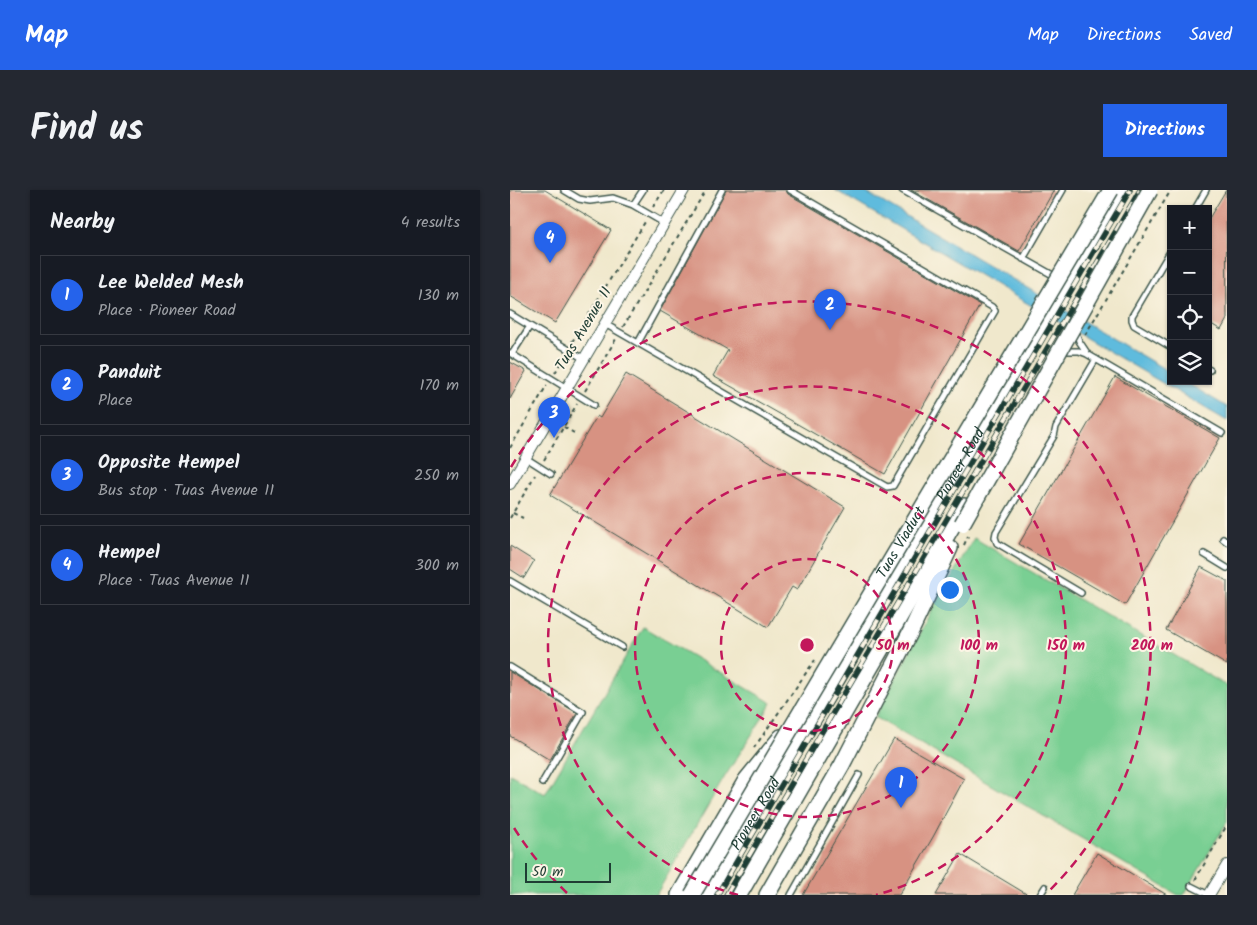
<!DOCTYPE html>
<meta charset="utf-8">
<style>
body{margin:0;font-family:Kalam,sans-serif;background:#242831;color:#f1f3f6}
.controls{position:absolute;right:15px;top:15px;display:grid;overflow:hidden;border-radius:0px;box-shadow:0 1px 4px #0004}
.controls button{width:45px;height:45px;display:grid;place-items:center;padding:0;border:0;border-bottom:1px solid #363941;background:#171b24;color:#f1f3f6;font:25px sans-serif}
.scale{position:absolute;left:15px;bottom:12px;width:86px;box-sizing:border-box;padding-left:5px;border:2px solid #1f3d34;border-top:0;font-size:14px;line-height:18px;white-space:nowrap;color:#1f3d34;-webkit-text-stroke:4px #fcf5e5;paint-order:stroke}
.you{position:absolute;left:439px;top:399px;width:18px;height:18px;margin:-12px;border:4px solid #fff;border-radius:50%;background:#1a73e8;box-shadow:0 0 0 8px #1a73e833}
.badge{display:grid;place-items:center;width:32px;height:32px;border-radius:50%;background:#2563eb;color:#fff;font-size:16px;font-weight:700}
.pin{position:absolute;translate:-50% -41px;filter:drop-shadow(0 1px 2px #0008)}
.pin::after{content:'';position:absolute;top:26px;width:18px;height:15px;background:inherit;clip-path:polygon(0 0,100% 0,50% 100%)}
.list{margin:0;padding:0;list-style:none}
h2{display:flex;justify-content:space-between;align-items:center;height:65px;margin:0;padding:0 20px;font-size:21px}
h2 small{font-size:16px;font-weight:400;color:#9ea1a6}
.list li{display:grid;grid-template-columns:32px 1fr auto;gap:15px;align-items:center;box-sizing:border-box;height:80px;margin:0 10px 10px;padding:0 10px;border:1px solid #363941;border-radius:0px}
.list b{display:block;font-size:19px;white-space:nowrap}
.list p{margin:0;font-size:16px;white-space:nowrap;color:#9ea1a6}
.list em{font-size:16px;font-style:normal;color:#9ea1a6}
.icon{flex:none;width:28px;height:28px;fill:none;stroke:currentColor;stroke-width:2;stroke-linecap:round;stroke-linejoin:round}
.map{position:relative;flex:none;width:717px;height:705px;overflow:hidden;border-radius:0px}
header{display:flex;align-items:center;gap:30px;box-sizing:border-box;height:70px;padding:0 25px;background:#2563eb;color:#fff}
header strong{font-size:24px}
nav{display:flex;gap:28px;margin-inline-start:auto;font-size:18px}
.intro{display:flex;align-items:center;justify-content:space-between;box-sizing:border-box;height:120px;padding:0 30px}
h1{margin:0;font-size:35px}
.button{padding:12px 22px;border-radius:0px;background:#2563eb;color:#fff;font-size:18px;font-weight:700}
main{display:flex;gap:30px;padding:0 30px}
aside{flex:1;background:#171b24;border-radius:0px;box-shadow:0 1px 4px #0004}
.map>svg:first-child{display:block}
.green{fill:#79cf93;stroke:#4c8664}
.water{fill:#5fbbdd;stroke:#3f7c88}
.building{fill:#d79282}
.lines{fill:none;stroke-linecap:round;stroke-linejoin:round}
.service-casing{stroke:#3e574b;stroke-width:8}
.minor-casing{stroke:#3e574b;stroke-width:12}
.primary-casing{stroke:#3e574b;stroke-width:18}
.path{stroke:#3e574b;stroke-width:2;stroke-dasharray:4 4;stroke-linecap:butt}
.service{stroke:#fff;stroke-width:5}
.minor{stroke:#fff;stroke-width:10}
.primary{stroke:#fff;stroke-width:15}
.rail-casing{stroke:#1f3d34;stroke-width:5.5}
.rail{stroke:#fcf5e5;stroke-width:4;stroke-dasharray:11;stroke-linecap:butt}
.primary-bridge-casing{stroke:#3e574b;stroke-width:18;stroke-linecap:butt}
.primary-bridge{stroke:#fff;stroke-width:15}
.ring{fill:none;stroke:#c2185b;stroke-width:2.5;stroke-dasharray:9 6}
.labels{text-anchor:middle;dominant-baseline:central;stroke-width:4;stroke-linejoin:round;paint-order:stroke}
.street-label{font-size:15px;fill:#1f3d34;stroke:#fcf5e5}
.centre{fill:#c2185b;stroke:#fcf5e5;stroke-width:2.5}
.ring-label{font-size:15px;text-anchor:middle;font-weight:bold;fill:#c2185b;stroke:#fcf5e5;stroke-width:4;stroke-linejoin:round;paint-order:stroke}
</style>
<header>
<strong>Map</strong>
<nav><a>Map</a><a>Directions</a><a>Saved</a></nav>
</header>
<div class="intro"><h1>Find us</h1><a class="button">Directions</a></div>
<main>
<aside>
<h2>Nearby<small>4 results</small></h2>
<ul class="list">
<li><span class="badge">1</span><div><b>Lee Welded Mesh</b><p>Place · Pioneer Road</p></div><em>130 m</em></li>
<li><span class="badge">2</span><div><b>Panduit</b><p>Place</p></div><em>170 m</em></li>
<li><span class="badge">3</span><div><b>Opposite Hempel</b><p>Bus stop · Tuas Avenue 11</p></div><em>250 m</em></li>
<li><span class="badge">4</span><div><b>Hempel</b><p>Place · Tuas Avenue 11</p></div><em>300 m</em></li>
</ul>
</aside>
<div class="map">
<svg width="717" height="705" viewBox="0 0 717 705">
<rect width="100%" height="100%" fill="#fcf5e5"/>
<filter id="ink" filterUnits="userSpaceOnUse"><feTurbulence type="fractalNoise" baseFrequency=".02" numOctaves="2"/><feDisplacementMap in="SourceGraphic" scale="10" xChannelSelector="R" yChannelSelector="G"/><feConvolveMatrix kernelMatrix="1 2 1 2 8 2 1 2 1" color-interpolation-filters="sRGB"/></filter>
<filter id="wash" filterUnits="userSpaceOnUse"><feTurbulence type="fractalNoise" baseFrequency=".0096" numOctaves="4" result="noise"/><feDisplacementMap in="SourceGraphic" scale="20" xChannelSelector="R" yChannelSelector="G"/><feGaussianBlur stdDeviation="1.12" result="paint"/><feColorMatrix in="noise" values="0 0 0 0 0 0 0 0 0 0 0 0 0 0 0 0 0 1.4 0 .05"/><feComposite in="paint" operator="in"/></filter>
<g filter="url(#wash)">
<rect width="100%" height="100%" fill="#f0e8cc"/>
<path class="green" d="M464 348 717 496V632L674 705H668L365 527 420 423Z
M133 437 262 513 214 588 146 705H0V584L35 604Z"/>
<path class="water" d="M325 0H352L661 183V191H674L717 217V231Z"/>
<g id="blocks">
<path class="building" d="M0 0H35L101 40 45 133 0 106Z
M216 0H276L278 4 470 115 375 284 203 186 218 160 150 121Z
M401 0H544L509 61Z
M716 0 717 129 711 140 698 132V30Z
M0 172 16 181 0 209Z
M116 184 335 317 287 400 282 397 258 437 40 305 87 226 90 228Z
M605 187 710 248 615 415 509 354Z
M0 356 24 371 14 388 0 379Z
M691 377 717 391V475L656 440Z
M0 482 67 523 40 570 0 546Z
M384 549 454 589 423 647 389 705H293Z
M587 663 657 705H562Z
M450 664 518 705H426Z"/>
</g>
</g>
<g filter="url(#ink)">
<use href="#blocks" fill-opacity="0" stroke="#3e574b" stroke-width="1"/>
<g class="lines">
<defs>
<path id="service" d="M54 0 69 9 80 11 103 8 123 15 154 33
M392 0 548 88
M123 15 133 0
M685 19 696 0
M661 60 622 126V130L624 135 661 157
M513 69 553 0
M0 124 74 169
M95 134 377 297 383 296 485 121 482 117 280 0
M565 139 569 151 577 163
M128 153 212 0
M551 161H569L577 164 712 243
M0 163 84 215
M2 164 20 136
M698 179 700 180
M16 268 41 284
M713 349 717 352
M694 364 717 378
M0 391 112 457
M571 403 487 353 485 347 486 342 544 246 546 237 586 169
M0 477 73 522 32 593
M681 696 699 705
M281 705 349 585
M530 705 535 697"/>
<path id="minor" d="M0 294 174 0
M699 705 717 675"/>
<g id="primary">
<path d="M169 705 236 590 271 547"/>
<path id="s1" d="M198 705 336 474 610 0"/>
<path d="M229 705 454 316"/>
<path d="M257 705 332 575 403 437 440 358"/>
</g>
</defs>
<use href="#service" class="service-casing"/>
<use href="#minor" class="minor-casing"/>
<use href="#primary" class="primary-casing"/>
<path class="path" d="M143 17 154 0
M113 137 196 0
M575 145 661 0
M62 152 135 32
M45 183 54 167
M75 201 106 149
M54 237 64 243
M0 258 37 195
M34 270 67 214
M3 323 13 328
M0 328 25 285
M454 355 458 346
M244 558 305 470
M685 690 717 635"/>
<use href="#service" class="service"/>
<use href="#minor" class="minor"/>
<use href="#primary" class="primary"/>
<defs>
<path id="rail" d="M207 705 620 0
M216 705 630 0"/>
</defs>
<use href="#rail" class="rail-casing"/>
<use href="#rail" class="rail"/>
<defs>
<g id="primary-bridge">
<path d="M452 334 640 0"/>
<path id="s2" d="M182 705 601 0"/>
</g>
</defs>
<use href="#primary-bridge" class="primary-bridge-casing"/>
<use href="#primary-bridge" class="primary-bridge"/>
</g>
</g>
<g class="ring">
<circle cx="297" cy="455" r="86"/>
<circle cx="297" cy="455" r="172"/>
<path d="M228 705A259 259 0 1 1 366 705"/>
<path d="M57 703A345 345 0 0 1 1 633M1 277A345 345 0 1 1 537 703"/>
</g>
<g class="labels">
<g class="street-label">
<text transform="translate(74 139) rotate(-59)">Tuas Avenue 11</text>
<text stroke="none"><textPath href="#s1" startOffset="499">Pioneer Road</textPath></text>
<text stroke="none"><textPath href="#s2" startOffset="410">Tuas Viaduct</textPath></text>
<text stroke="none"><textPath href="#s1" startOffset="94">Pioneer Road</textPath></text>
</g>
</g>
<circle cx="297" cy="455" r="8" class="centre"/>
<g class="ring-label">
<text x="383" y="460">50 m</text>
<text x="469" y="460">100 m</text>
<text x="556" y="460">150 m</text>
<text x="642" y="460">200 m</text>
</g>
</svg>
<div class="controls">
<button>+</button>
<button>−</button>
<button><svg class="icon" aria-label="locate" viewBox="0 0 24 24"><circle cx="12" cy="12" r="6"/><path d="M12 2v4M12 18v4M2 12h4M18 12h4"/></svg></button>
<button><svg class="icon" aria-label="layers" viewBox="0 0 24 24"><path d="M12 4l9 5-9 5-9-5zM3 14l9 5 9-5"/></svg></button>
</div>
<div class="scale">50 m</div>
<div class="you"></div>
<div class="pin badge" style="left:391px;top:618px">1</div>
<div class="pin badge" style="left:320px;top:140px">2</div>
<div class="pin badge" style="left:44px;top:248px">3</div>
<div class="pin badge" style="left:40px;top:73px">4</div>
</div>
</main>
